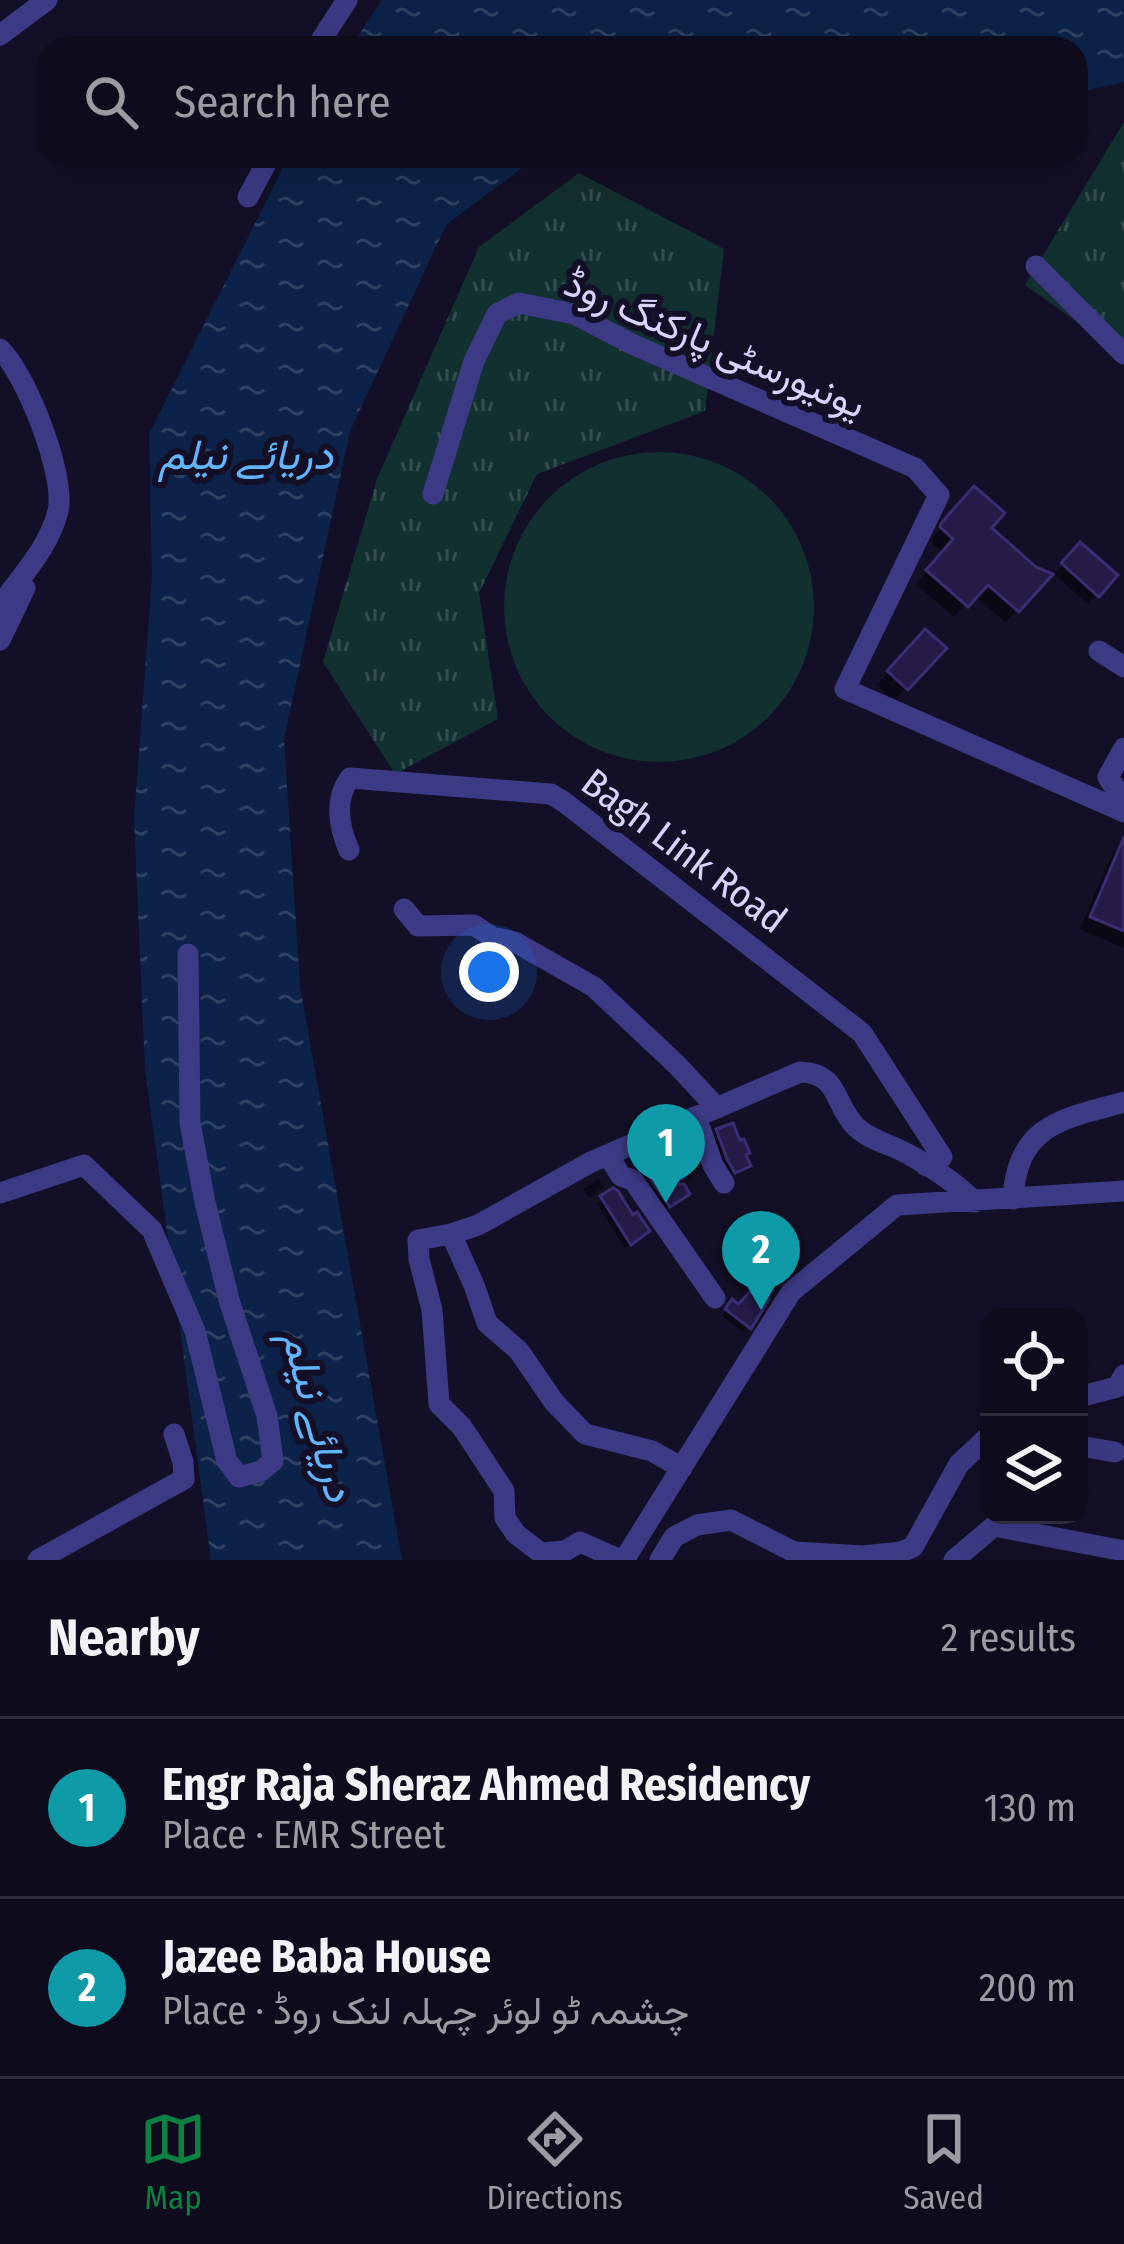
<!DOCTYPE html>
<meta charset="utf-8">
<style>
body{margin:0;font-family:"Fira Sans Condensed",Vazirmatn,sans-serif;background:#1c1929;color:#f1f3f6}
.controls{position:absolute;right:36px;bottom:36px;display:grid;overflow:hidden;border-radius:24px;box-shadow:0 12px 48px #0002}
.controls button{width:108px;height:108px;display:grid;place-items:center;padding:0;border:0;border-bottom:3px solid #2e2b3b;background:#0e0b1c;color:#f1f3f6;font:60px sans-serif}
.you{position:absolute;left:489px;top:972px;width:42px;height:42px;margin:-30px;border:9px solid #fff;border-radius:50%;background:#1a73e8;box-shadow:0 0 0 18px #1a73e833}
.badge{display:grid;place-items:center;width:78px;height:78px;border-radius:50%;background:#0b8043;color:#fff;font-size:39px;font-weight:700}
.pin{position:absolute;translate:-50% -99px;filter:drop-shadow(0 3px 6px #0008)}
.pin::after{content:'';position:absolute;top:63px;width:42px;height:36px;background:inherit;clip-path:polygon(0 0,100% 0,50% 100%)}
.list{margin:0;padding:0;list-style:none}
h2{display:flex;justify-content:space-between;align-items:center;height:156px;margin:0;padding:0 48px;font-size:51px}
h2 small{font-size:39px;font-weight:400;color:#9b9ba3}
.list li{display:grid;grid-template-columns:78px 1fr auto;gap:36px;align-items:center;box-sizing:border-box;height:180px;padding:0 48px;border-top:3px solid #2e2b3b}
.list b{display:block;font-size:45px;white-space:nowrap}
.list p{margin:0;font-size:39px;white-space:nowrap;color:#9b9ba3}
.list em{font-size:39px;font-style:normal;color:#9b9ba3}
.icon{flex:none;width:66px;height:66px;fill:none;stroke:currentColor;stroke-width:2;stroke-linecap:round;stroke-linejoin:round}
.map{position:relative;flex:none;width:1124px;height:1560px;overflow:hidden}
.search{position:absolute;background:#0e0b1c;box-shadow:0 12px 48px #0002;left:36px;right:36px;top:36px;height:132px;display:flex;align-items:center;gap:30px;box-sizing:border-box;padding:0 42px;border-radius:36px;color:#9b9ba3;font-size:45px}
.sheet{height:516px;background:#0e0b1c}
nav{display:flex;justify-content:space-around;align-items:center;box-sizing:border-box;height:168px;border-top:3px solid #2e2b3b;background:#0e0b1c;font-size:33px;color:#9b9ba3}
nav a{display:grid;justify-items:center;gap:6px}
nav .on{color:#0b8043}
.map>svg:first-child{display:block}
.grass{fill:url(#grass-tufts)}
.garden{fill:#12302f}
.water{fill:url(#water-ripples)}
.shadow{fill:#0007}
.building{fill:#241b47;stroke:#3b2d73;stroke-width:3}
.lines{fill:none;stroke-linecap:round;stroke-linejoin:round}
.minor{stroke:#3d3a85;stroke-width:21}
.labels{text-anchor:middle;dominant-baseline:central;stroke-width:12;stroke-linejoin:round;paint-order:stroke}
.street-label{font-size:39px;fill:#d9d4ff;stroke:#130f26}
.water-label{font-size:42px;font-style:italic;fill:#62b6ff;stroke:#130f26}
</style>
<div class="map">
<svg width="1124" height="1560" viewBox="0 0 1124 1560">
<defs>
<pattern id="grass-tufts" width="24" height="20" patternUnits="userSpaceOnUse" patternTransform="scale(3)"><rect width="24" height="20" fill="#12302f"/><path d="M3 7l-1-3M5 7V3M7 7l1-3M15 17l-1-3M17 17v-4M19 17l1-3" fill="none" stroke="#344d4e"/></pattern>
<pattern id="water-ripples" width="26" height="14" patternUnits="userSpaceOnUse" patternTransform="scale(3)"><rect width="26" height="14" fill="#0c2248"/><path d="M2 4q2-2 4 0t4 0M15 11q2-2 4 0t4 0" fill="none" stroke="#2f4163"/></pattern>
</defs>
<rect width="100%" height="100%" fill="#130f26"/>
<path class="grass" d="M1124 122V355L1025 285Z
M579 173 724 249 705 411 537 474 479 593 498 719 395 774 323 662 377 479 479 247Z"/>
<path class="garden" d="M504 607a155 155 0 1 1 310 0a155 155 0 1 1-310 0Z"/>
<path class="water" d="M382 0H1124V82L1076 93V48H350Z
M289 156H538L446 225 350 431 284 739 300 986 402 1560H211L145 1069 134 819 152 577 149 434Z"/>
<path class="shadow" d="M962 502 988 529 1017 610 1005 622 974 595 954 617 916 584 943 553 930 541Z
M1080 546 1114 575 1088 604 1054 574Z
M913 645 906 688 894 700 877 685Z
M1122 846 1124 847V948L1080 929 1110 859Z
M718 1132 743 1156 747 1165 729 1176 712 1137Z
M685 1141 696 1171 688 1178V1169L675 1148Z
M649 1161 665 1181 686 1194 661 1212 632 1174Z
M598 1179 604 1187 589 1198 584 1189Z
M602 1199 643 1235 638 1240 625 1248 597 1204Z
M727 1308H739L748 1327 743 1332 722 1316Z"/>
<path class="building" d="M974 486 1005 513 992 528 1036 567 1053 574 1019 612 988 585 968 607 926 570 953 539 940 527 942 522Z
M1080 542 1118 575 1099 597 1061 563Z
M925 629 947 648 908 690 887 671Z
M1124 837V931L1090 917Z
M733 1123 740 1140 744 1139 750 1153 746 1155 751 1166 735 1173 727 1159 716 1129Z
M650 1157 667 1179 673 1184H684L690 1194 670 1207 645 1171 637 1165Z
M613 1188 618 1191 633 1215 637 1212 650 1231 631 1245 600 1196Z
M755 1287 769 1299 751 1329 725 1309 732 1299 738 1304Z"/>
<g class="lines">
<path class="minor" d="M0 35 47 0
M316 48 347 0
M248 197 270 156
M1036 266 1124 354
M0 349C26 374 66 475 58 511 49 548 21 576 0 606
M433 494 474 361 497 314 519 303 574 314 634 345 915 468 939 495 845 689 1124 812
M0 640 25 588
M1099 651 1124 667
M1124 748 1108 777 1124 802
M349 850C339 827 334 799 350 778L551 794 564 802 862 1033 942 1157 926 1166
M404 909 418 926 474 925 492 937 515 942 594 987 677 1065 717 1108
M696 1117 713 1165 724 1183
M656 1134 679 1170
M608 1155 621 1176 633 1180 715 1298
M0 1193 84 1165 152 1230 195 1331 227 1461 239 1477 261 1471 273 1461 267 1416 229 1300 205 1202 190 1123 188 954
M1013 1199C1017 1124 1063 1119 1124 1102
M451 1234 474 1285 487 1323 519 1351 554 1402 585 1434 652 1451 682 1468
M1079 1397 1117 1387 1124 1375
M1079 1446 1115 1452
M38 1560 184 1479 183 1462 174 1434
M621 1560 580 1542 565 1551 541 1553 516 1534 505 1518 504 1491 462 1427 439 1404 432 1310 419 1259 418 1240 451 1234 478 1225 591 1162 800 1072C840 1073 833 1104 856 1127 870 1140 889 1144 906 1153 930 1166 955 1182 975 1202
M624 1560 791 1292 897 1205 1124 1191
M660 1560 674 1537 697 1525 731 1520 794 1552 863 1556 901 1552 913 1547 959 1464 989 1436
M954 1560 994 1526 1124 1551"/>
</g>
<g class="labels">
<g class="street-label">
<text transform="translate(715 344) rotate(23)">یونیورسٹی پارکنگ روڈ</text>
<text transform="translate(684 851) rotate(37)">Bagh Link Road</text>
</g>
<g class="water-label">
<text x="246" y="455">دریائے نیلم</text>
<text transform="translate(318 1416) rotate(75)">دریائے نیلم</text>
</g>
</g>
</svg>
<div class="controls">
<button><svg class="icon" aria-label="locate" viewBox="0 0 24 24"><circle cx="12" cy="12" r="6"/><path d="M12 2v4M12 18v4M2 12h4M18 12h4"/></svg></button>
<button><svg class="icon" aria-label="layers" viewBox="0 0 24 24"><path d="M12 4l9 5-9 5-9-5zM3 14l9 5 9-5"/></svg></button>
</div>
<div class="you"></div>
<div class="pin badge" style="left:666px;top:1203px;background:#0f9aa8">1</div>
<div class="pin badge" style="left:761px;top:1310px;background:#0f9aa8">2</div>
<div class="search"><svg class="icon" aria-label="search" viewBox="0 0 24 24"><circle cx="10" cy="10" r="6"/><path d="M15 15l6 6"/></svg>Search here</div>
</div>
<section class="sheet">
<h2>Nearby<small>2 results</small></h2>
<ul class="list">
<li><span class="badge" style="background:#0f9aa8">1</span><div><b>Engr Raja Sheraz Ahmed Residency</b><p>Place · EMR Street</p></div><em>130 m</em></li>
<li><span class="badge" style="background:#0f9aa8">2</span><div><b>Jazee Baba House</b><p>Place · چشمہ ٹو لوئر چہلہ لنک روڈ</p></div><em>200 m</em></li>
</ul>
</section>
<nav>
<a class="on"><svg class="icon" aria-label="map" viewBox="0 0 24 24"><path d="M3 6l6-2 6 2 6-2v14l-6 2-6-2-6 2zM9 4v14M15 6v14"/></svg>Map</a>
<a><svg class="icon" aria-label="directions" viewBox="0 0 24 24"><path d="M12 3l9 9-9 9-9-9zM9 14v-3h6M13 9l2 2-2 2"/></svg>Directions</a>
<a><svg class="icon" aria-label="saved" viewBox="0 0 24 24"><path d="M7 4h10v16l-5-4-5 4z"/></svg>Saved</a>
</nav>
